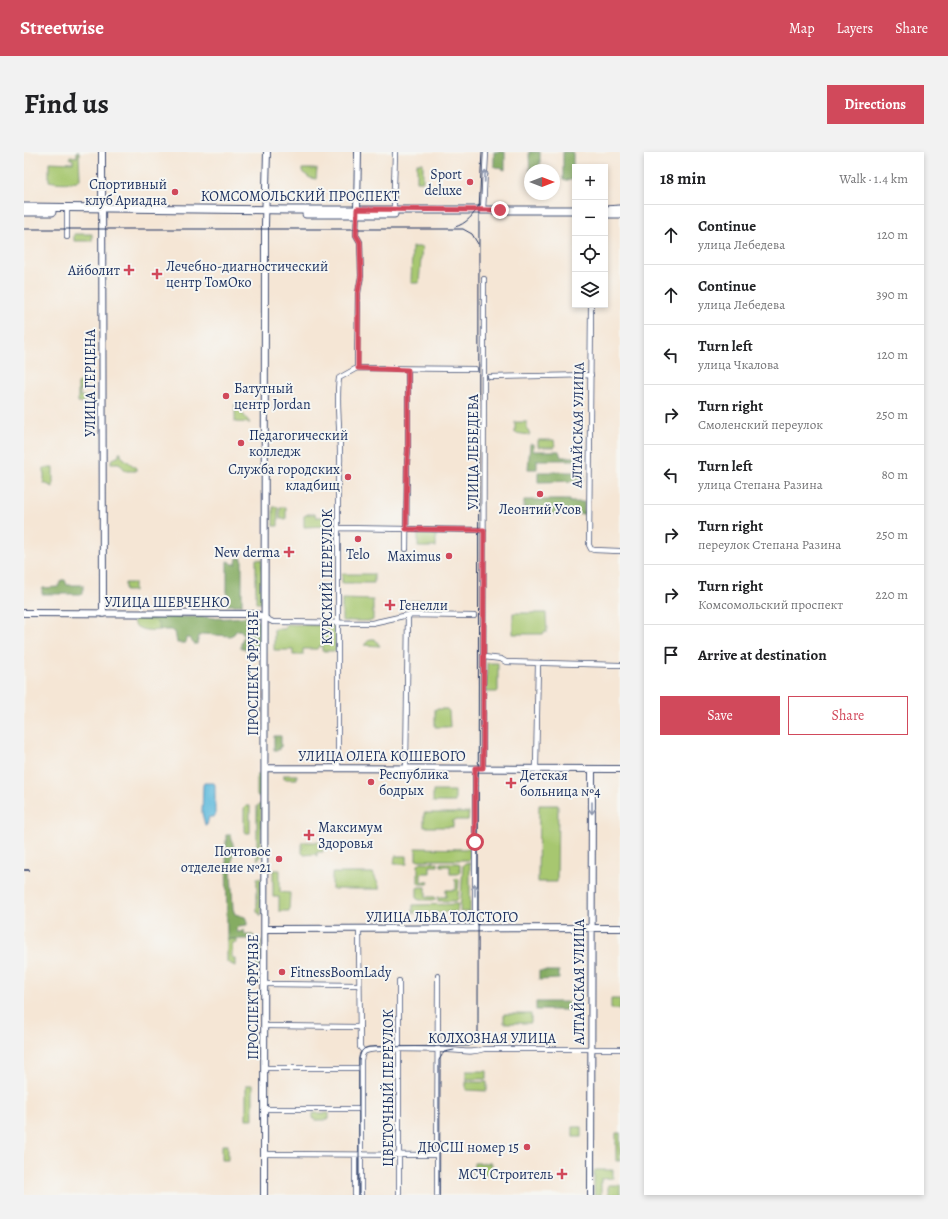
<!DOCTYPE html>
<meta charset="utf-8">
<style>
body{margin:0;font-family:Alegreya,serif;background:#f2f2f2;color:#202124}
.controls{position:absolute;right:12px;top:12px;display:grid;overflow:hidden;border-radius:0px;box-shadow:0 2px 6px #0003}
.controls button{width:36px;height:36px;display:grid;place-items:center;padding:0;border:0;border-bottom:1px solid #e0e0e0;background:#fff;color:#202124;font:20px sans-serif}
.compass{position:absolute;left:500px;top:12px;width:36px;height:36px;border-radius:50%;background:#fff;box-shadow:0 2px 6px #0003;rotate:90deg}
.stop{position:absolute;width:12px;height:12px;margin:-9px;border:3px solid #d1495b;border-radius:50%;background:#fff}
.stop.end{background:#d1495b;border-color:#fff;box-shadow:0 1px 4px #0008}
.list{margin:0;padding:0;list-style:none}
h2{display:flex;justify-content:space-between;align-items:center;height:52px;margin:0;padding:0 16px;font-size:17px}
h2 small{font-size:13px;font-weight:400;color:#757577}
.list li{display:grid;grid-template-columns:26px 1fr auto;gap:12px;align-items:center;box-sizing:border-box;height:60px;padding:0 16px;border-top:1px solid #e0e0e0}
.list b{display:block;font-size:15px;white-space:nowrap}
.list p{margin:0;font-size:13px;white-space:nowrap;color:#757577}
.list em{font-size:13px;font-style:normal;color:#757577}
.actions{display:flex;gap:8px;padding:12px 16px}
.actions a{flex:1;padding:9px 0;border:1px solid #d1495b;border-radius:0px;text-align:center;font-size:14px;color:#d1495b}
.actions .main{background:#d1495b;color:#fff}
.icon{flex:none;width:22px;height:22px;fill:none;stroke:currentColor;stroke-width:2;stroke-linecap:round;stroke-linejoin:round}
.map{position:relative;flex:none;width:596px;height:1043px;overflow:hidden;border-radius:0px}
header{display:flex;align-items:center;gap:24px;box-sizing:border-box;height:56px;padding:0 20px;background:#d1495b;color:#fff}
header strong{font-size:19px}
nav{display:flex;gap:22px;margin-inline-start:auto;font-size:14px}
.intro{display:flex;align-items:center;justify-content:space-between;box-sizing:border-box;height:96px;padding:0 24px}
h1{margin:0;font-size:28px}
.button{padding:10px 18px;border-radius:0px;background:#d1495b;color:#fff;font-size:14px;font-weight:700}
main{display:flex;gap:24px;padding:0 24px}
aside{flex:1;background:#fff;border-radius:0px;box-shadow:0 2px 6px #0003}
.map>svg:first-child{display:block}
.green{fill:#a7c76f;stroke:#617b66}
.forest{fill:#85ac62;stroke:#506e60}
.water{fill:#5db9db;stroke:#3c749c}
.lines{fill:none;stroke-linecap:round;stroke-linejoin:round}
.street-casing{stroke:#3c4a70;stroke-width:6}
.secondary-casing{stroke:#3c4a70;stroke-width:8}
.primary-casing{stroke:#3c4a70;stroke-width:9}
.street{stroke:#fff;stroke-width:4.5}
.secondary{stroke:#fff;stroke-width:6}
.primary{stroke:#fff;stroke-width:7}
.tram{stroke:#1b2f5e;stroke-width:1}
.rail{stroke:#1b2f5e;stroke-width:1.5;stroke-dasharray:6 3;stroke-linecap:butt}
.oneway{stroke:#8d97ae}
.route{stroke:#d1495b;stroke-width:5}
.poi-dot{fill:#d1495b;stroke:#f6f6f2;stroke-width:1.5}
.labels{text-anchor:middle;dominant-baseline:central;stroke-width:4;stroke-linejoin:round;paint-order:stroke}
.poi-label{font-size:14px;fill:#1b2f5e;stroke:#f6f6f2;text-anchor:end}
.street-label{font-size:14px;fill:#1b2f5e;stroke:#f6f6f2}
</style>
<header>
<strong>Streetwise</strong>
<nav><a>Map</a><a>Layers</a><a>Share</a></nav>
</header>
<div class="intro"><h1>Find us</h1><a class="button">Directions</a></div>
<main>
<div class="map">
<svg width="596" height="1043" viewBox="0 0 596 1043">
<rect width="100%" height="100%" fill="#f6f6f2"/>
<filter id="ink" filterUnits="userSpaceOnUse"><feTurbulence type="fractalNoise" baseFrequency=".025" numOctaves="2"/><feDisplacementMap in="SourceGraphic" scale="8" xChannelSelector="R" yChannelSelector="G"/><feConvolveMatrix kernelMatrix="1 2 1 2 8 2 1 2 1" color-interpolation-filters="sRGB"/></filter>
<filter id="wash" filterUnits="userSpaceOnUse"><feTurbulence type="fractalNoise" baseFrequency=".012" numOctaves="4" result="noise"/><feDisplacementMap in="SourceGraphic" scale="16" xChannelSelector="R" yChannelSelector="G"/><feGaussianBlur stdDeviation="0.9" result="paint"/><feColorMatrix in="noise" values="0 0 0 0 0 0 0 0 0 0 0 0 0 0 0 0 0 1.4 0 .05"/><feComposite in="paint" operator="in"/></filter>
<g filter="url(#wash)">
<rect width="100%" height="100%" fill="#f5e6d5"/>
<path class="green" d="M53 0H55L56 27C50 32 33 31 25 29V10L49 11V7H46V4L53 5Z
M393 11H399V29H393Z
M278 17H293L292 27 286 26 278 20Z
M50 82H68V89H50Z
M388 95H398L395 131H387Z
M56 229H64V233H60V238H56V244L61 245 60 251H55L54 249V231Z
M211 252 226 271 211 270Z
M491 270H503V277L506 283 491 281Z
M514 288H530L531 295H514Z
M95 300H97V304L112 316V319H102L95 311H87V308L95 304Z
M20 316H29V335L20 331Z
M249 355H254V374H249Z
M256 355H262V367H256Z
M284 362H291L292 365H302V374L280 375V364Z
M394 382H412V395H394Z
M232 407 238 408 237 451H232Z
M318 422H350V431H318Z
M101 431H110V439H101Z
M318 447 349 448V468L348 469H318Z
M489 461H522L523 480H520L519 482H489Z
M113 465 114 467C119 468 131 466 134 471 135 473 135 476 136 478 127 479 111 479 109 469Z
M262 472 310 474 312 476V499H298V494H295L293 497H279V503H269V498H250V477H261Z
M346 487H351L356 494 340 493Z
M463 511H474V540H462Z
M411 557H423L425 559 426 575H411Z
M233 623H237V644H233Z
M260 623H273V627H260Z
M409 639H431V650H409Z
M237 652V703L235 707H233V654Z
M515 653H534L533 730H514Z
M222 654H226V681H222L220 677V656Z
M400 661H445L444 668H429V675H400Z
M278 690H299V700H293V704H292V702L280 703 278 701Z
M392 696 446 697V708H392Z
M371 704H383V712H370Z
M397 710 414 711V714H406V721H397V730H405L404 732H395L394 730V713Z
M417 711H434L436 713V720L434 722H426V714H417Z
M441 711H446V760H436L439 713Z
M249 718H256V740L266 741 265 759H255V745H249Z
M308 721H349L355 734V737H308Z
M233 726H237V764L233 759Z
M434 726 435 728 434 747 432 749H414V745H422V738H432V729H431V727Z
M395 735H402V745H411V748H396L393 747V736Z
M434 752 433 760 389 761V753Z
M203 787H213V791H208V806H211V814L203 810Z
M587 847H596V857H587Z
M480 862H507V871H480Z
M442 919H463V927H442Z
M442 930H463V939L442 938Z
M222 933H229V967H222Z
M289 961H305V966L303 968H291L289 966Z
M549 975H557V985H549Z
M592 981H596V1009H592Z
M198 993H204V1008H198Z
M450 1011H468L467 1022H450Z
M572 1018H589V1026L577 1027V1043H570V1019Z
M584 1033H596V1043H584Z"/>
<path class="forest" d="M470 0H481V18L470 14Z
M505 0H516V18H506V27Z
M539 0H549V28H539Z
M506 292H509V299H535L537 305H560V308H513V317H504Z
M514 320H560V329L514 330Z
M500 348H546V350H560V362H500Z
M213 406H218V453H203V409L207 410V412H212Z
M37 428H41L43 433H59V442H18V438L19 436 34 435Z
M386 449H420V458L386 457Z
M230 464 237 472V497H217V491L220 483 218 480 216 478 212 479 210 482 206 484 179 482 175 484 173 492H170L165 486H162L161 491H153L151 480 147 478H136L134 472 130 468 114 467 113 465H183C199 468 214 465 230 464Z
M250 584H257V595H255V598H250Z
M202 683H207L210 697 207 719 209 757 211 762 221 765 223 769V773L215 774 212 777 213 780H216L220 778 221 783H229L231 786 229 787H203Z
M237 788V814L233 816V791Z
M515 819H535V827L515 828Z
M512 850H545V858H512Z"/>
<path class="water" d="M180 631H190L191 633V663L190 665H185L183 673H181L178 661 179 633Z"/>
</g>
<g filter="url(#ink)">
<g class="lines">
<defs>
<path id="street" d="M370 36 371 0
M370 44V57
M459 58 462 0
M333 59 332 83 336 90 337 124 334 141 333 216
M43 85V56
M567 153 565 393 567 397 570 398 596 399
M466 225 567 223
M314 376 460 378
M382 397 383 310 384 299V218
M241 466 249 470 348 471 384 463 450 464
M460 505 477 507 482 510 596 513
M314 616V320C317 315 316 308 316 302 316 276 312 251 315 226L333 216 451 217
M382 616 384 463
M459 616 460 127
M512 616 514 511
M335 777 336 895 340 900 338 903 337 908V1043
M451 777V616
M241 832 335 833
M241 874 336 875
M340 900C346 896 355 897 361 897 382 897 403 897 423 898 439 898 444 902 460 897H596
M241 916H337
M241 957H337
M241 1002 413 1003
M331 1003V1043
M375 1043V829
M413 1043 414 824"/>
<path id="secondary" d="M78 0 79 462
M333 57 334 0
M0 461 232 462 241 466
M241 616 596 617
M241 777 596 776
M240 1043 241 72 243 0
M567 1043 568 617"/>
<path id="primary" d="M0 55 267 58H551
M581 58 596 57
M0 60H28
M282 62H370
M581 62H596"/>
</defs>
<use href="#street" class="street-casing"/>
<use href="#secondary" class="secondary-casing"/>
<use href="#primary" class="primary-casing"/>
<use href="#street" class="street"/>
<use href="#secondary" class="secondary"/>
<use href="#primary" class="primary"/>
<path class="tram" d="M431 75C442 72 450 63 455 53
M0 77H439L448 82 454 92
M335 1043V908C336 901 338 896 345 895L445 894 452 890 454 882 455 58 458 0
M415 1043V908L420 900 430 898"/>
<path class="rail" d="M0 718H6"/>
</g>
<defs><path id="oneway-shaft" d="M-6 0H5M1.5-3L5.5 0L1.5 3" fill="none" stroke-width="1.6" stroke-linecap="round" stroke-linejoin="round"/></defs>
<g class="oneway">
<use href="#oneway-shaft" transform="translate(461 24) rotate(-87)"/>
<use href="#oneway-shaft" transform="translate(568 656) rotate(90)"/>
<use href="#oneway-shaft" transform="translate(451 738) rotate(-90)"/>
</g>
</g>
<g class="lines" filter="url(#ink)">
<path class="route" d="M451 690V616H459L460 378 382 377 383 310 384 299V218L334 216V140L337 124 336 90 332 83 333 57 476 58"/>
</g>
<g class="poi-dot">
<circle cx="446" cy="30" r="4"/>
<circle cx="151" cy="40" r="4"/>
<path d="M103 112h4v4h4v4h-4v4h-4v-4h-4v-4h4z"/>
<path d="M131 116h4v4h4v4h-4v4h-4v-4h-4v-4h4z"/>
<circle cx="202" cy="244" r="4"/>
<circle cx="217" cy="291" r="4"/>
<circle cx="324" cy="325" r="4"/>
<circle cx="516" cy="342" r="4"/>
<circle cx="334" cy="387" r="4"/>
<path d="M263 394h4v4h4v4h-4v4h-4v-4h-4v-4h4z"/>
<circle cx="425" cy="404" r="4"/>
<path d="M364 447h4v4h4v4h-4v4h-4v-4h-4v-4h4z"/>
<circle cx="347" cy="630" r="4"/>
<path d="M485 625h4v4h4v4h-4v4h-4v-4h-4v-4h4z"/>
<path d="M283 677h4v4h4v4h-4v4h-4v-4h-4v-4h4z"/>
<circle cx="255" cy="707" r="4"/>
<circle cx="258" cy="820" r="4"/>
<circle cx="503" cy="995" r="4"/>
<path d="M536 1016h4v4h4v4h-4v4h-4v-4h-4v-4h4z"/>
</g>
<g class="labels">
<g class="poi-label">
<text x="438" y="22">Sport<tspan x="438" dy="16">deluxe</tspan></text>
<text x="143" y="32">Спортивный<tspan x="143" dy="16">клуб Ариадна</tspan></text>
<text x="142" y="114" text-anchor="start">Лечебно-диагностический<tspan x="142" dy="16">центр ТомОко</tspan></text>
<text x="96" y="118">Айболит</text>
<text x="210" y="236" text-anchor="start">Батутный<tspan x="210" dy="16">центр Jordan</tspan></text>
<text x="225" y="283" text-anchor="start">Педагогический<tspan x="225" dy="16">колледж</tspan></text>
<text x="316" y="317">Служба городских<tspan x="316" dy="16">кладбищ</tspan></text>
<text x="516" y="357" text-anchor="middle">Леонтий Усов</text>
<text x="256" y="400">New derma</text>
<text x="334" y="402" text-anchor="middle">Telo</text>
<text x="417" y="404">Maximus</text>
<text x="375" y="453" text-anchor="start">Генелли</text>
<text x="355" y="622" text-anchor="start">Республика<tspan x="355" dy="16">бодрых</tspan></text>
<text x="496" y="623" text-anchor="start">Детская<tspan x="496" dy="16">больница №4</tspan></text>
<text x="294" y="675" text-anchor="start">Максимум<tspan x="294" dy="16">Здоровья</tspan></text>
<text x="247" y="699">Почтовое<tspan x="247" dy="16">отделение №21</tspan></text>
<text x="266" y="820" text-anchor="start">FitnessBoomLady</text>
<text x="495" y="995">ДЮСШ номер 15</text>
<text x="529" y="1022">МСЧ Строитель</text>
</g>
<g class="street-label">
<text x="276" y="44">КОМСОМОЛЬСКИЙ ПРОСПЕКТ</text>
<text transform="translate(66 231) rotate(-90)">УЛИЦА ГЕРЦЕНА</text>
<text transform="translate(554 273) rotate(-89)">АЛТАЙСКАЯ УЛИЦА</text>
<text transform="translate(449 300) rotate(-90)">УЛИЦА ЛЕБЕДЕВА</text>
<text transform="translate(303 425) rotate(-90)">КУРСКИЙ ПЕРЕУЛОК</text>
<text x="143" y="450">УЛИЦА ШЕВЧЕНКО</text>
<text transform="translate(229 521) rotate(-90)">ПРОСПЕКТ ФРУНЗЕ</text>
<text x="358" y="604">УЛИЦА ОЛЕГА КОШЕВОГО</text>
<text x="418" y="765">УЛИЦА ЛЬВА ТОЛСТОГО</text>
<text transform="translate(555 830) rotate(-90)">АЛТАЙСКАЯ УЛИЦА</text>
<text transform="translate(229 845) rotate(-90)">ПРОСПЕКТ ФРУНЗЕ</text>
<text x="468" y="886">КОЛХОЗНАЯ УЛИЦА</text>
<text transform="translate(364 936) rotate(-90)">ЦВЕТОЧНЫЙ ПЕРЕУЛОК</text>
</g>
</g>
</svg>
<div class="controls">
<button>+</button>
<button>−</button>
<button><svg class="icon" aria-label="locate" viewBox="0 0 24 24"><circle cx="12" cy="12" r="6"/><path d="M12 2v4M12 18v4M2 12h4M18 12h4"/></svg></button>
<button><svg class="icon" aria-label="layers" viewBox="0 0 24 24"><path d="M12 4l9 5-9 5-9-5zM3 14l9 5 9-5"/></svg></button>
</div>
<svg class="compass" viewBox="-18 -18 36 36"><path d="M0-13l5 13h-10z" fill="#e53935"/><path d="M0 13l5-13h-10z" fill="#757577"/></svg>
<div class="stop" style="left:451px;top:690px"></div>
<div class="stop end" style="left:476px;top:58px"></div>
</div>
<aside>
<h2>18 min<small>Walk · 1.4 km</small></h2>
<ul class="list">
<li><svg class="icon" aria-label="ahead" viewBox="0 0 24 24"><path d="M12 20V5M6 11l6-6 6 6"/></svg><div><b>Continue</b><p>улица Лебедева</p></div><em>120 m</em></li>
<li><svg class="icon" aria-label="ahead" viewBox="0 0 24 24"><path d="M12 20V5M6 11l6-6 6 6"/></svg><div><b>Continue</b><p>улица Лебедева</p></div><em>390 m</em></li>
<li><svg class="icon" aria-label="left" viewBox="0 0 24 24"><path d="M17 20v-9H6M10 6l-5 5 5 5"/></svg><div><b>Turn left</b><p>улица Чкалова</p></div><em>120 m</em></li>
<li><svg class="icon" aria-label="right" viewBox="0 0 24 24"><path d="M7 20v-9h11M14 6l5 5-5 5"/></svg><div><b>Turn right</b><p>Смоленский переулок</p></div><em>250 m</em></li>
<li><svg class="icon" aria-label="left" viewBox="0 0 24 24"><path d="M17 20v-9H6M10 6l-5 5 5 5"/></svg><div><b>Turn left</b><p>улица Степана Разина</p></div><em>80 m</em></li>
<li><svg class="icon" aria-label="right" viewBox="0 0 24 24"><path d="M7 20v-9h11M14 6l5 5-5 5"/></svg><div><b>Turn right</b><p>переулок Степана Разина</p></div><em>250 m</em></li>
<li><svg class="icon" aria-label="right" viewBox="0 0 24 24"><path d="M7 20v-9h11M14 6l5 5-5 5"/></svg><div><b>Turn right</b><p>Комсомольский проспект</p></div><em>220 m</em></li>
<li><svg class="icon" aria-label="arrive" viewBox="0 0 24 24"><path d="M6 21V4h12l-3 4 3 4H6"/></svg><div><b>Arrive at destination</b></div></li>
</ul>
<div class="actions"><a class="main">Save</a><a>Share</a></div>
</aside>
</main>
